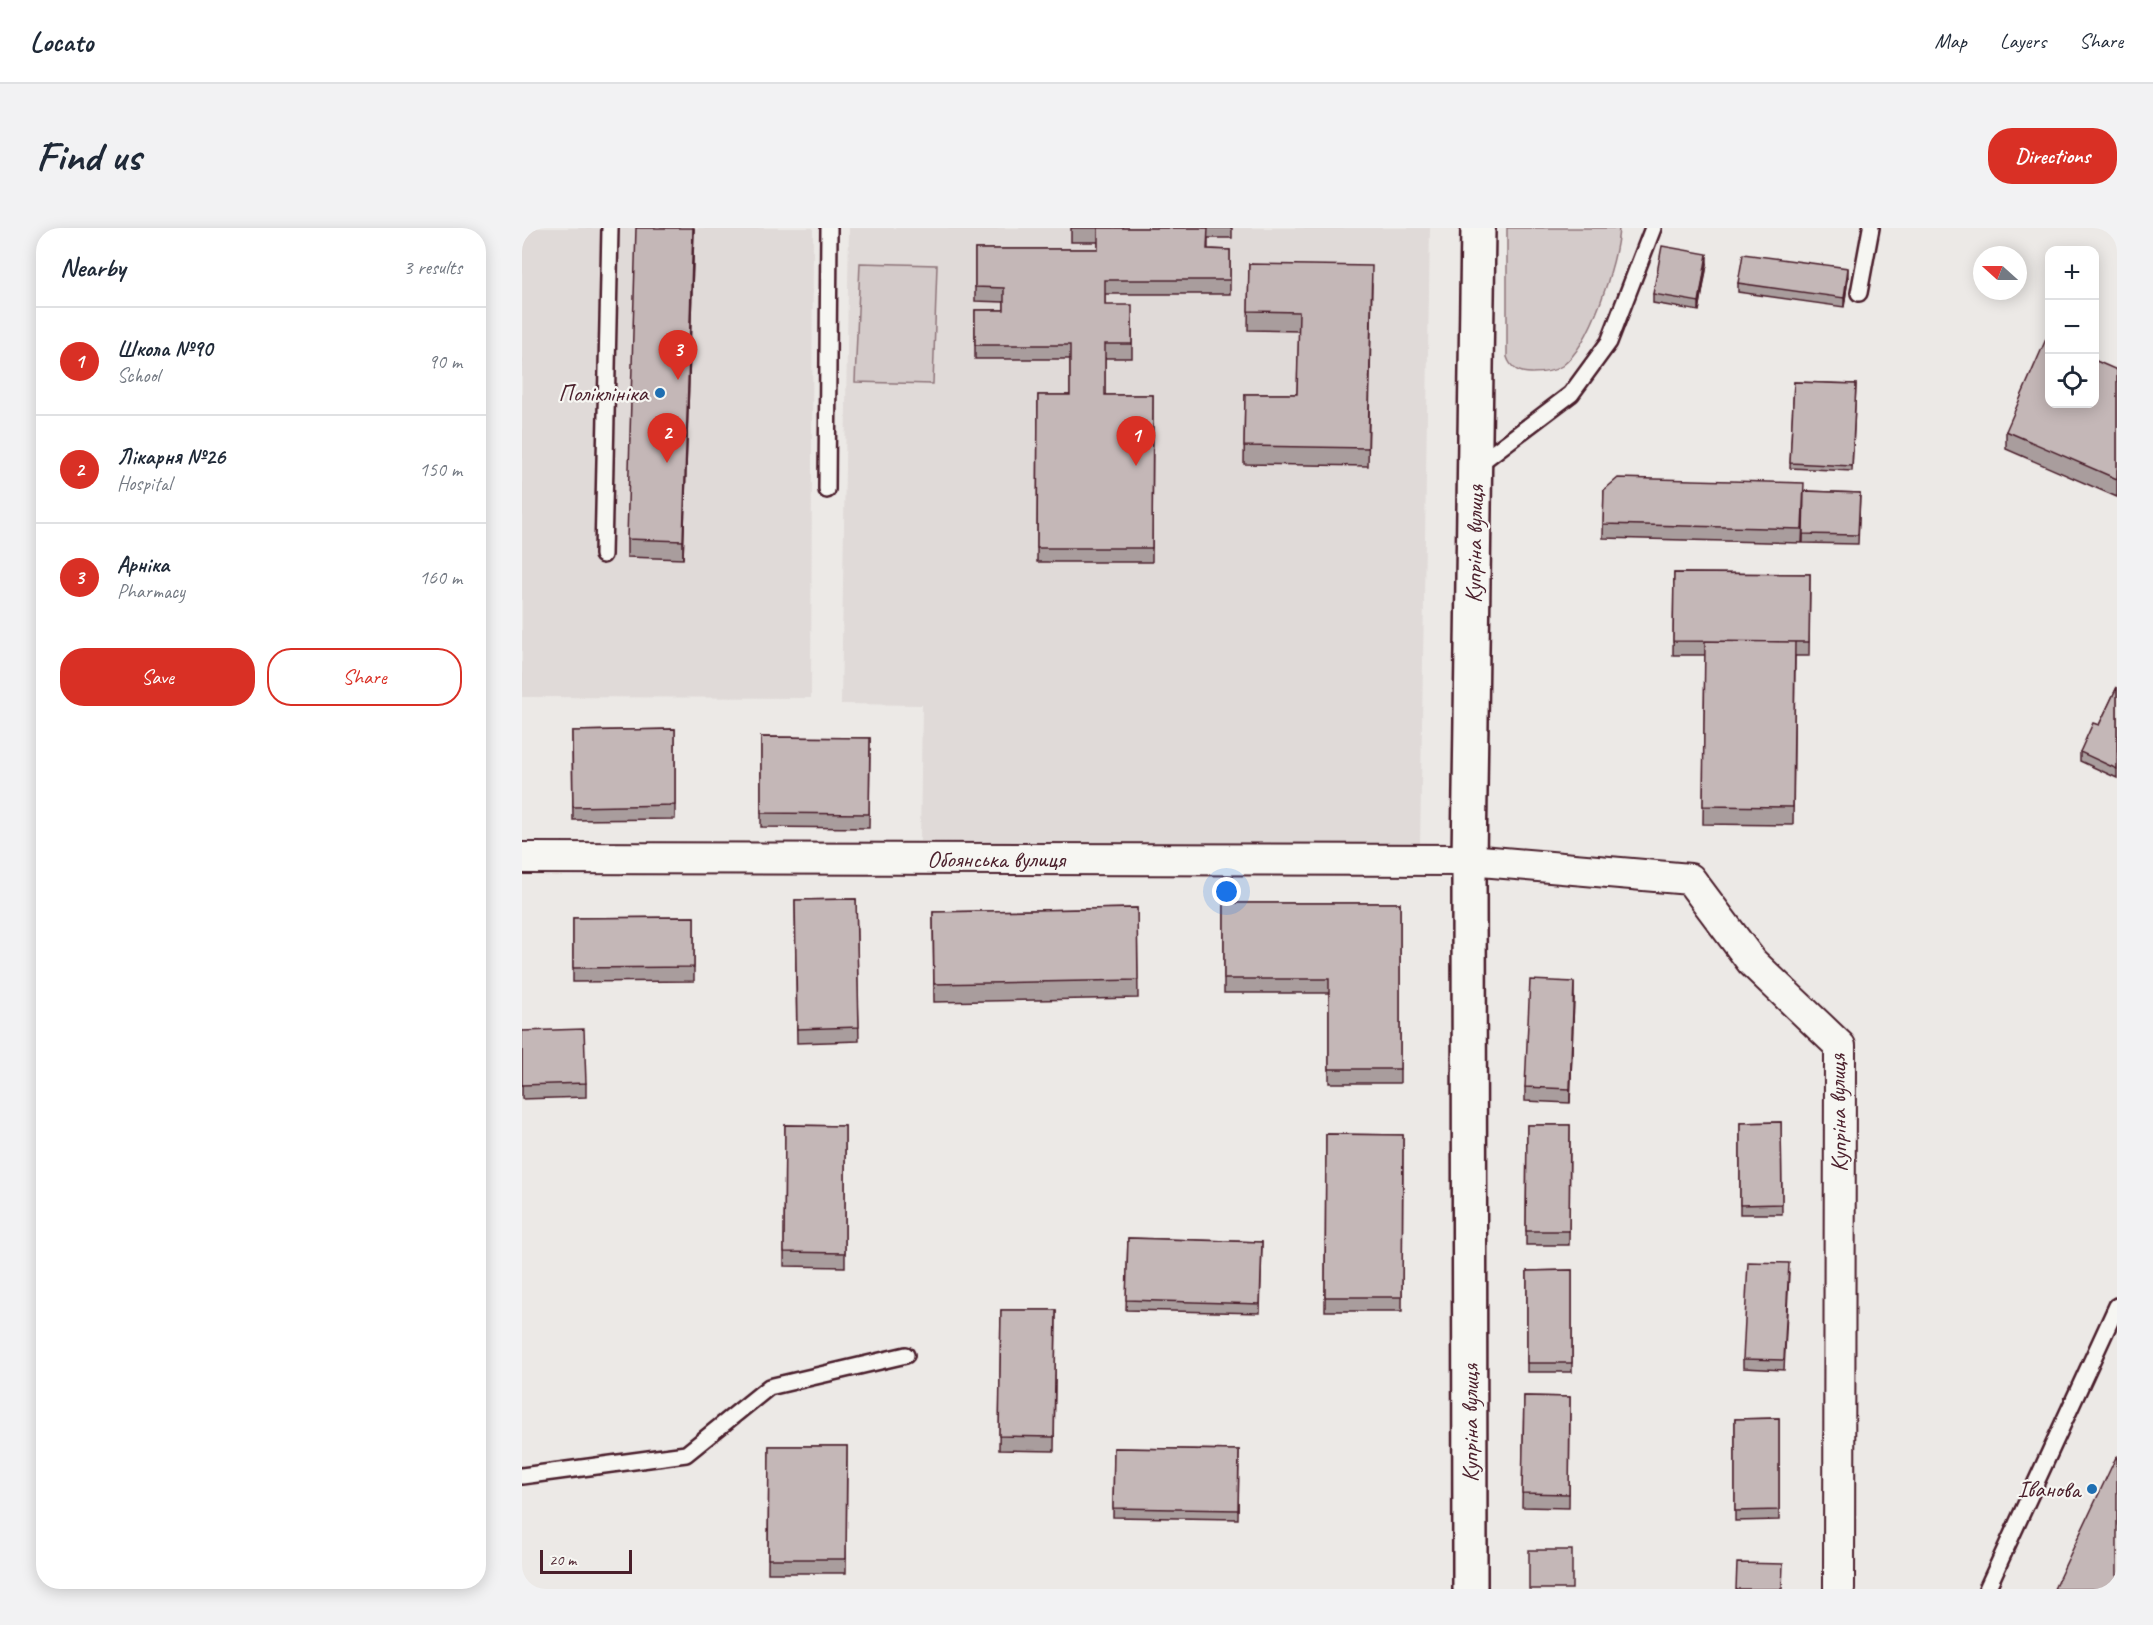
<!DOCTYPE html>
<meta charset="utf-8">
<style>
body{margin:0;font-family:Caveat,sans-serif;background:#f2f2f3;color:#1f2937}
.controls{position:absolute;right:18px;top:18px;display:grid;overflow:hidden;border-radius:12px;box-shadow:0 3px 15px #0003}
.controls button{width:54px;height:54px;display:grid;place-items:center;padding:0;border:0;border-bottom:2px solid #e0e1e3;background:#fff;color:#1f2937;font:30px sans-serif}
.compass{position:absolute;left:1451px;top:18px;width:54px;height:54px;border-radius:50%;background:#fff;box-shadow:0 3px 15px #0003;rotate:291deg}
.scale{position:absolute;left:18px;bottom:15px;width:92px;box-sizing:border-box;padding-left:6px;border:3px solid #4a1f2b;border-top:0;font-size:16px;line-height:21px;white-space:nowrap;color:#4a1f2b;-webkit-text-stroke:4px #f6f6f2;paint-order:stroke}
.you{position:absolute;left:705px;top:664px;width:21px;height:21px;margin:-15px;border:4px solid #fff;border-radius:50%;background:#1a73e8;box-shadow:0 0 0 9px #1a73e833}
.badge{display:grid;place-items:center;width:39px;height:39px;border-radius:50%;background:#d93025;color:#fff;font-size:20px;font-weight:700}
.pin{position:absolute;translate:-50% -50px;filter:drop-shadow(0 2px 3px #0008)}
.pin::after{content:'';position:absolute;top:32px;width:21px;height:18px;background:inherit;clip-path:polygon(0 0,100% 0,50% 100%)}
.list{margin:0;padding:0;list-style:none}
h2{display:flex;justify-content:space-between;align-items:center;height:78px;margin:0;padding:0 24px;font-size:26px}
h2 small{font-size:20px;font-weight:400;color:#747a83}
.list li{display:grid;grid-template-columns:39px 1fr auto;gap:18px;align-items:center;box-sizing:border-box;height:108px;padding:0 24px;border-top:2px solid #e0e1e3}
.list b{display:block;font-size:22px;white-space:nowrap}
.list p{margin:0;font-size:20px;white-space:nowrap;color:#747a83}
.list em{font-size:20px;font-style:normal;color:#747a83}
.actions{display:flex;gap:12px;padding:18px 24px}
.actions a{flex:1;padding:14px 0;border:2px solid #d93025;border-radius:24px;text-align:center;font-size:21px;color:#d93025}
.actions .main{background:#d93025;color:#fff}
.icon{flex:none;width:33px;height:33px;fill:none;stroke:currentColor;stroke-width:2;stroke-linecap:round;stroke-linejoin:round}
.map{position:relative;flex:none;width:1595px;height:1361px;overflow:hidden;border-radius:24px}
header{display:flex;align-items:center;gap:36px;box-sizing:border-box;height:84px;padding:0 30px;background:#fff;border-bottom:2px solid #e0e1e3}
header strong{font-size:28px}
nav{display:flex;gap:33px;margin-inline-start:auto;font-size:21px}
.intro{display:flex;align-items:center;justify-content:space-between;box-sizing:border-box;height:144px;padding:0 36px}
h1{margin:0;font-size:42px}
.button{padding:15px 27px;border-radius:24px;background:#d93025;color:#fff;font-size:21px;font-weight:700}
main{display:flex;gap:36px;padding:0 36px}
aside{flex:1;background:#fff;border-radius:24px;box-shadow:0 3px 15px #0003}
.map>svg:first-child{display:block}
.built{fill:#e0dad8}
.green{fill:#d4cbca;stroke:#8f757a;stroke-width:1.5}
.lines{fill:none;stroke-linecap:round;stroke-linejoin:round}
.lane-casing{stroke:#4a1f2b;stroke-width:20}
.street-casing{stroke:#4a1f2b;stroke-width:34}
.secondary-casing{stroke:#4a1f2b;stroke-width:38}
.lane{stroke:#f6f6f2;stroke-width:15}
.street{stroke:#f6f6f2;stroke-width:30}
.secondary{stroke:#f6f6f2;stroke-width:33}
.wall{fill:#a99d9d;stroke:#4a1f2b;stroke-width:1.5}
.shaded-wall{fill:#898080;stroke:#4a1f2b;stroke-width:1.5}
.building{fill:#c4b7b7;stroke:#4a1f2b;stroke-width:1.5}
.poi-dot{fill:#1f6fb2;stroke:#f6f6f2;stroke-width:2}
.labels{text-anchor:middle;dominant-baseline:central;stroke-width:4.5;stroke-linejoin:round;paint-order:stroke}
.poi-label{font-size:24px;fill:#4a1f2b;stroke:#f6f6f2;text-anchor:end}
.street-label{font-size:24px;fill:#4a1f2b;stroke:#f6f6f2}
</style>
<header>
<strong>Locato</strong>
<nav><a>Map</a><a>Layers</a><a>Share</a></nav>
</header>
<div class="intro"><h1>Find us</h1><a class="button">Directions</a></div>
<main>
<aside>
<h2>Nearby<small>3 results</small></h2>
<ul class="list">
<li><span class="badge">1</span><div><b>Школа №90</b><p>School</p></div><em>90 m</em></li>
<li><span class="badge">2</span><div><b>Лікарня №26</b><p>Hospital</p></div><em>150 m</em></li>
<li><span class="badge">3</span><div><b>Арніка</b><p>Pharmacy</p></div><em>160 m</em></li>
</ul>
<div class="actions"><a class="main">Save</a><a>Share</a></div>
</aside>
<div class="map">
<svg width="1595" height="1361" viewBox="0 0 1595 1361">
<rect width="100%" height="100%" fill="#ece9e6"/>
<filter id="ink" filterUnits="userSpaceOnUse"><feTurbulence type="fractalNoise" baseFrequency=".0167" numOctaves="2"/><feDisplacementMap in="SourceGraphic" scale="12" xChannelSelector="R" yChannelSelector="G"/><feConvolveMatrix kernelMatrix="1 2 1 2 8 2 1 2 1" color-interpolation-filters="sRGB"/></filter>
<g filter="url(#ink)">
<path class="built" d="M0 0H291L289 470 0 469Z
M327 0H908L898 620 398 613 400 477 319 476Z"/>
<path class="green" d="M985 0H1097C1095 35 1069 117 1040 138 1031 144 1020 145 1009 145 997 145 989 141 985 129Z
M338 35 415 37 411 156 333 154Z"/>
<g class="lines">
<defs>
<path id="lane" d="M1337 65 1349 0
M954 238 1049 166 1087 114 1131 0
M305 262 307 0
M81 327 88 0
M0 1248 164 1226 247 1159 384 1127
M1465 1361 1595 1078"/>
<path id="street" d="M0 630 947 632 1168 651 1230 734 1318 818 1317 1361"/>
<path id="secondary" d="M948 1361 947 632 956 0"/>
</defs>
<use href="#lane" class="lane-casing"/>
<use href="#street" class="street-casing"/>
<use href="#secondary" class="secondary-casing"/>
<use href="#lane" class="lane"/>
<use href="#street" class="street"/>
<use href="#secondary" class="secondary"/>
</g>
<path class="wall" d="M172 0 161 331 105 329V311Z
M549 0H710V10H686V21L708 22V66H583V77L610 91V130H583V167H631L630 334H515L516 167H548V131H453V82H482V74L453 73V21H576V14H549Z
M727 36 850 56 846 238 722 236 723 166H775L777 103 726 102Z
M1185 36 1177 83 1131 75V66Z
M1326 50 1322 79 1216 64V55Z
M1595 142V269L1484 221V203Z
M1272 154 1334 156 1330 243 1268 240Z
M1082 262 1282 269 1280 315 1081 310Z
M1282 263 1338 265 1336 316 1281 315Z
M1152 345 1288 346 1287 428H1273L1271 597 1181 596 1183 427H1151Z
M1595 459V550L1558 533V524L1577 497Z
M153 501V591L51 592 50 503Z
M239 509 348 510 347 600 239 599Z
M334 671 337 813 275 815 273 672Z
M702 675H878V855H807V765H702Z
M615 680 616 770 412 774 411 684Z
M172 689V753L51 754V690Z
M1052 768 1048 875 1003 873V859Z
M0 803 64 855V869L0 871Z
M1259 894 1260 986H1218V895Z
M263 897 323 898V1039L262 1038Z
M1005 897H1048L1047 1017H1004Z
M804 906 881 907 880 1083H803Z
M606 1010 740 1014 738 1085 604 1082Z
M1050 1042V1144H1005V1043Z
M1267 1045 1262 1142 1221 1140V1131Z
M479 1082H534L532 1223 477 1222Z
M1002 1168 1048 1169 1047 1280 1000 1279Z
M1257 1190V1292L1213 1293V1191Z
M247 1218H325L324 1345H246Z
M592 1220 717 1222 716 1291 591 1289Z"/>
<path class="shaded-wall" d="M171 0H172L161 331V313Z
M1185 26V36L1177 83V74Z
M1326 40V50L1322 79V70Z
M1052 754V768L1048 875V861Z"/>
<path class="building" d="M114 0H171L161 313 105 311Z
M576 0H686L685 21 708 22V52H583V77H610V116H583V167H631L630 320H515L516 167H548V117H453V82H482V60L453 59V21H576Z
M1140 18 1185 26 1177 74 1131 66Z
M1221 26 1326 40 1322 70 1216 55Z
M727 36 850 38 846 220 722 218 723 166H775L777 84 726 83Z
M1524 111 1527 113V176H1572V132L1595 142V251L1484 203Z
M1272 154 1334 156 1330 238 1268 235Z
M1096 250 1282 255 1280 301 1081 296 1082 262Z
M1282 263 1338 265 1336 307 1281 306Z
M1152 345 1288 346 1287 414 1151 413Z
M1183 413 1273 414 1271 579 1181 578Z
M1595 459V541L1558 524 1571 495 1577 497Z
M153 501V577L51 579 50 503Z
M239 509 348 510 347 586 239 585Z
M334 671 337 799 275 801 273 672Z
M702 675H878V841H807V751H702Z
M615 680 616 752 412 756 411 684Z
M172 689V739L51 740V690Z
M1008 752 1052 754 1048 861 1003 859Z
M62 801 64 855 0 857V803Z
M1259 894 1260 976 1218 977V895Z
M263 897 323 898V1025L262 1024Z
M1005 897H1048L1047 1003H1004Z
M804 906 881 907 880 1069H803Z
M606 1010 740 1014 738 1076 604 1072Z
M1226 1034 1267 1035 1262 1132 1221 1131Z
M1050 1042V1135H1005V1043Z
M479 1082H534L532 1209 477 1208Z
M1002 1168 1048 1169 1047 1266 1000 1265Z
M1257 1190V1282L1213 1283V1191Z
M247 1218H325L324 1331H246Z
M592 1220 717 1222 716 1282 591 1280Z
M1595 1227V1361H1532Z
M1007 1322H1050V1361H1007Z
M1215 1335 1261 1336 1260 1361H1214Z"/>
</g>
<g class="poi-dot">
<circle cx="138" cy="165" r="6"/>
<circle cx="1570" cy="1261" r="6"/>
</g>
<g class="labels">
<g class="poi-label">
<text x="126" y="165">Поліклініка</text>
<text x="1558" y="1261">Іванова</text>
</g>
<g class="street-label">
<text transform="translate(952 316) rotate(-89)">Купріна вулиця</text>
<text x="474" y="631">Обоянська вулиця</text>
<text transform="translate(1316 885) rotate(-91)">Купріна вулиця</text>
<text transform="translate(948 1195) rotate(-90)">Купріна вулиця</text>
</g>
</g>
</svg>
<div class="controls">
<button>+</button>
<button>−</button>
<button><svg class="icon" aria-label="locate" viewBox="0 0 24 24"><circle cx="12" cy="12" r="6"/><path d="M12 2v4M12 18v4M2 12h4M18 12h4"/></svg></button>
</div>
<svg class="compass" viewBox="-18 -18 36 36"><path d="M0-13l5 13h-10z" fill="#e53935"/><path d="M0 13l5-13h-10z" fill="#747a83"/></svg>
<div class="scale">20 m</div>
<div class="you"></div>
<div class="pin badge" style="left:614px;top:238px">1</div>
<div class="pin badge" style="left:145px;top:235px">2</div>
<div class="pin badge" style="left:156px;top:152px">3</div>
</div>
</main>
